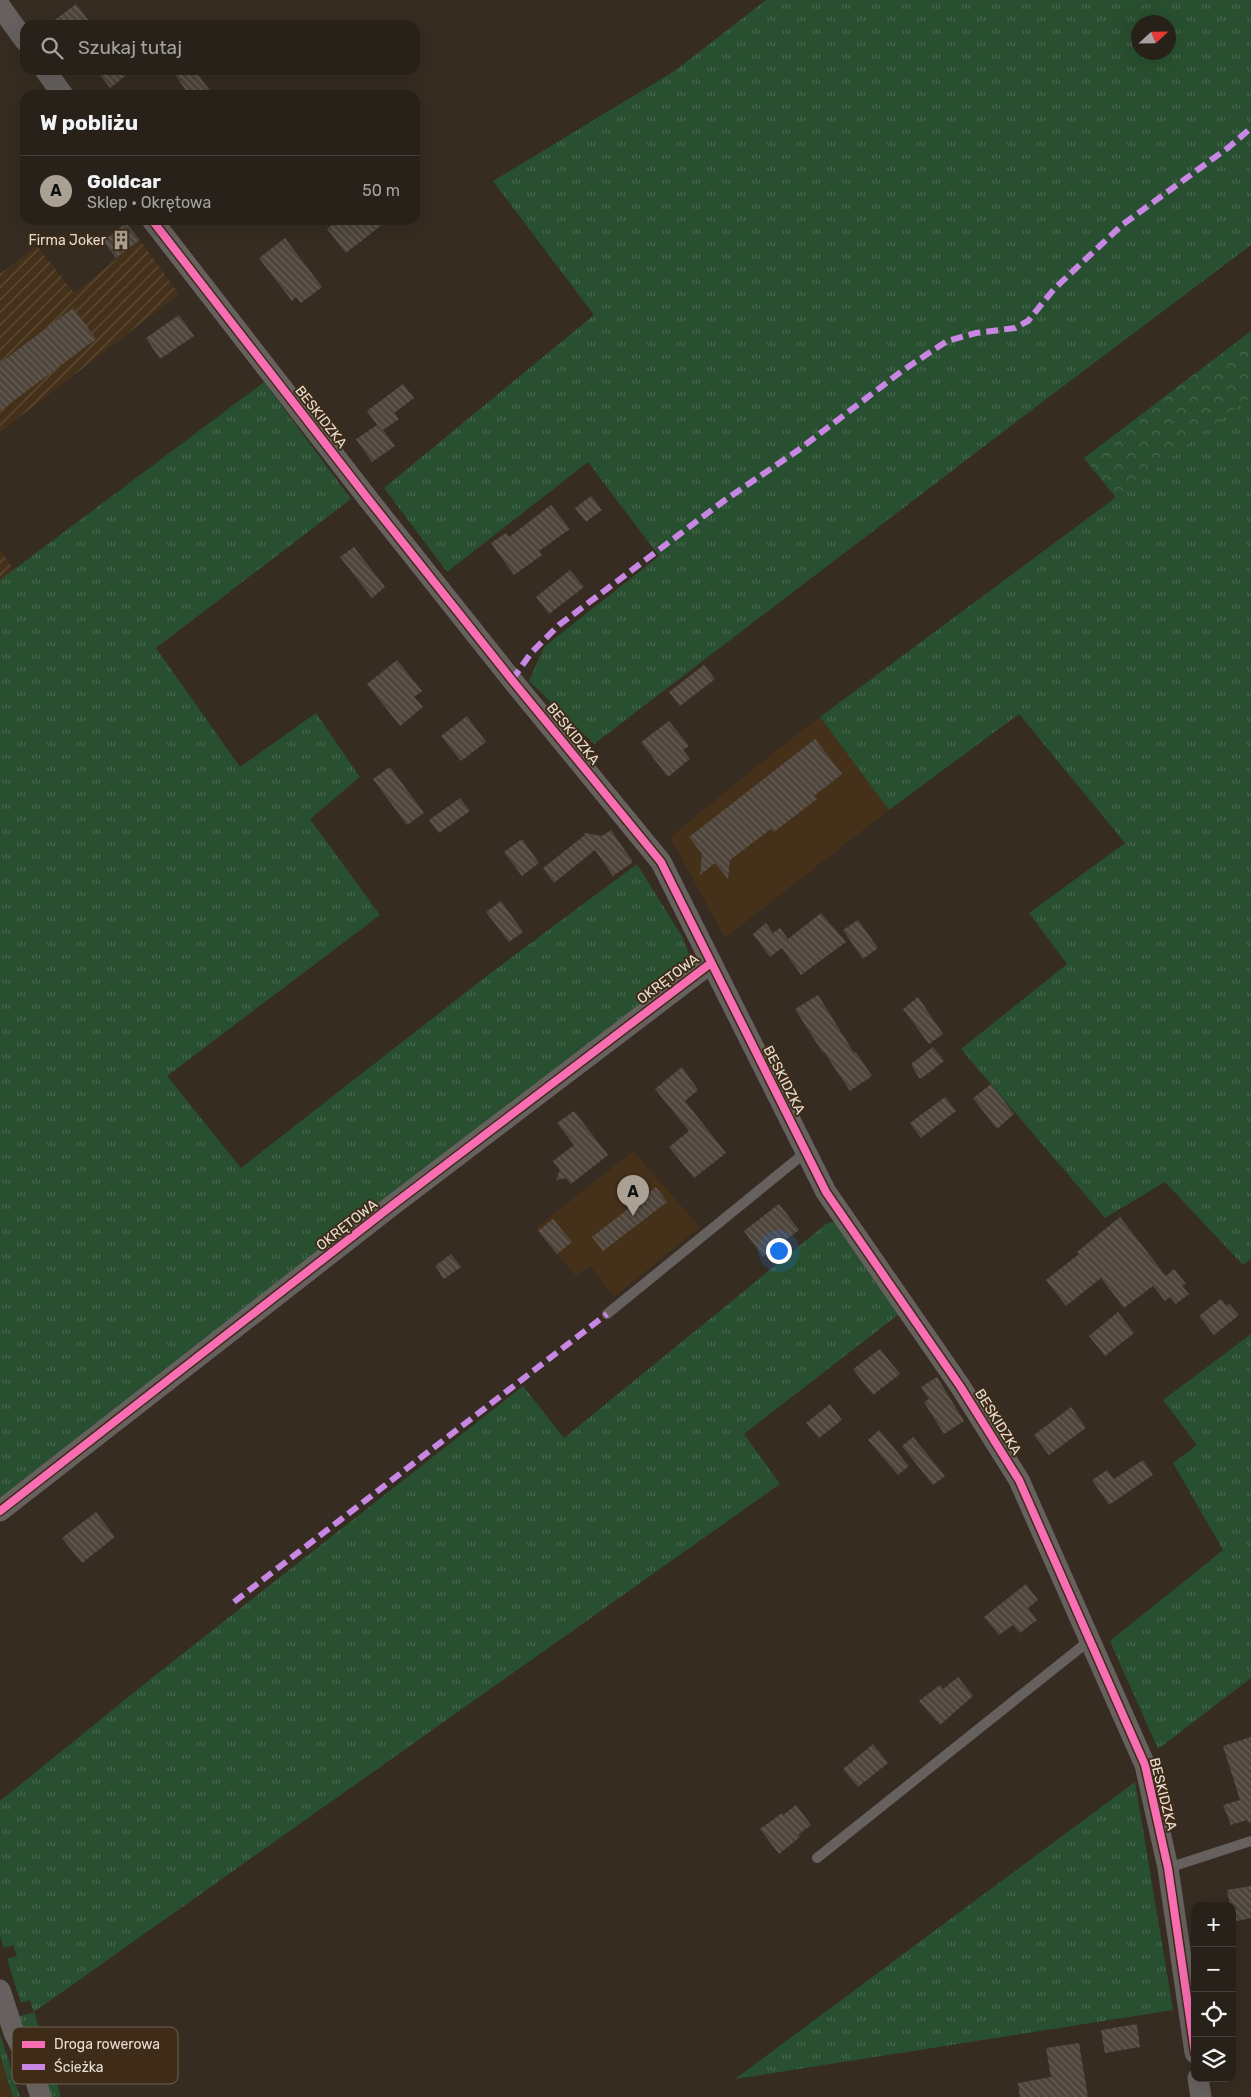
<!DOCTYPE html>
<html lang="pl">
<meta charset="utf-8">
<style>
body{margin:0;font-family:Rubik,sans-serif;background:#342e26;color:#f1f3f6}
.controls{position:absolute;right:15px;bottom:15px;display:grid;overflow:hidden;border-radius:10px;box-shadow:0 5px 20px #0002}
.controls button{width:45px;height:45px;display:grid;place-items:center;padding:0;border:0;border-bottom:1px solid #443e38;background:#282119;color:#f1f3f6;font:25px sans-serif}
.compass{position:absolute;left:1131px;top:15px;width:45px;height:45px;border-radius:50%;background:#282119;box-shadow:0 5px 20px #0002;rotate:68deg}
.you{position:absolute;left:778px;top:1250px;width:18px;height:18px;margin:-12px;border:4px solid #fff;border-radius:50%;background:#1a73e8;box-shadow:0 0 0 8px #1a73e833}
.badge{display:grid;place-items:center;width:32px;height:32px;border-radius:50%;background:#aaa094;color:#111;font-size:16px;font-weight:700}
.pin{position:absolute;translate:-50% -41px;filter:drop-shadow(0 1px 2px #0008)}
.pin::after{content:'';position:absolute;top:26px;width:18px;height:15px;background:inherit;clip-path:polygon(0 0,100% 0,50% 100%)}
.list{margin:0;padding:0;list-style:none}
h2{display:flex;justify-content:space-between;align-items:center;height:65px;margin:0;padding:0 20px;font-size:21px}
h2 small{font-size:16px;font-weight:400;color:#a5a3a2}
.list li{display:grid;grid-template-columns:32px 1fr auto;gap:15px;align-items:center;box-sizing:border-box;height:70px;padding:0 20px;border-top:1px solid #443e38}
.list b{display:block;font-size:19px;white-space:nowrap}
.list p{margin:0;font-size:16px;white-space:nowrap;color:#a5a3a2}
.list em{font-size:16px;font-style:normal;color:#a5a3a2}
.icon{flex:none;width:28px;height:28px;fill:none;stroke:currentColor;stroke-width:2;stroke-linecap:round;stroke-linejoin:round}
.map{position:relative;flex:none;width:1251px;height:2097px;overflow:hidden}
.search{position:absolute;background:#282119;box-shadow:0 5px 20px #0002;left:20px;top:20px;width:400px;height:55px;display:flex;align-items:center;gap:12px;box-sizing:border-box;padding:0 18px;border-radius:15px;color:#a5a3a2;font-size:19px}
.panel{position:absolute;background:#282119;box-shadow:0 5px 20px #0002;left:20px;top:90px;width:400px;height:135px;border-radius:15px}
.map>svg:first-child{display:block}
.built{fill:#453019}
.industrial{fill:url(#industrial-furrows)}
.grass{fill:url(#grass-tufts);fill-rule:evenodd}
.forest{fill:url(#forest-crowns)}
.building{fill:url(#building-back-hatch)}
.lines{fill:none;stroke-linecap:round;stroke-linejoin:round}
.service{stroke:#66615f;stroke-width:10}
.minor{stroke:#66615f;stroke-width:21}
.quiet{stroke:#c787e3;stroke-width:6;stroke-dasharray:12 6;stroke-linecap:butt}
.cycleway-casing{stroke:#3e2c19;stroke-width:11}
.cycleway{stroke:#f96db3;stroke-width:8}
.labels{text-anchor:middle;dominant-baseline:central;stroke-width:4;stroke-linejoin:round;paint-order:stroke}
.poi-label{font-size:14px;fill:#e9ded2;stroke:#3e2c19;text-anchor:end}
.street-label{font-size:14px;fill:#e9ded2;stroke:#3e2c19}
.key{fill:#3e2c19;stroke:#716150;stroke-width:1}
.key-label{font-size:14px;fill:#e9ded2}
</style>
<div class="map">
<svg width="1251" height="2097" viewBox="0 0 1251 2097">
<defs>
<pattern id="industrial-furrows" width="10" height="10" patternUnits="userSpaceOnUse" patternTransform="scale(1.25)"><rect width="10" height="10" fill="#453019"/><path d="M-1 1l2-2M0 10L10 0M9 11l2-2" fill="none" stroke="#604e3a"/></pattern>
<pattern id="grass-tufts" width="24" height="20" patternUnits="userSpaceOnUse" patternTransform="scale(1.25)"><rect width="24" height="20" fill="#284f2f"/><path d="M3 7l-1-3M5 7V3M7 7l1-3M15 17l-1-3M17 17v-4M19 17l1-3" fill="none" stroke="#47684c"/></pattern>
<pattern id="forest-crowns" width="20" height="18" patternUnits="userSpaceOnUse" patternTransform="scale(1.25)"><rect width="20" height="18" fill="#284f2f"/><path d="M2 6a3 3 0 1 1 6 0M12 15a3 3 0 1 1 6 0" fill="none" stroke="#47684c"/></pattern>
<pattern id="building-back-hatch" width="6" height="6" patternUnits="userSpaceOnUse" patternTransform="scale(1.25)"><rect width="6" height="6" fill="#4e453c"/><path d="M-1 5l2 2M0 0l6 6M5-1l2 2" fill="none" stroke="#685f57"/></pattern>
</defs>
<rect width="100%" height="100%" fill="#362c21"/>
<path class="built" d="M820 717 889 810 725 938 670 837 777 750Z
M633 1151 700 1227 614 1297 590 1266 576 1276 536 1228Z
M0 2055 13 2097H0Z"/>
<path class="industrial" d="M140 240 179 294 0 432V274L37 246 74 293Z
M0 550 14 570 0 580Z"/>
<path class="grass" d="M766 0H1251V245L1041 403 594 744 529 681 544 647 659 556 588 462 447 572 384 488 594 315 493 181 676 70ZM1138 22H1168V52H1138Z
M264 382 351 499 156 648 240 767 316 713 360 777 310 819 380 915 167 1076 241 1168 484 978 637 864 683 938 691 960 686 971 0 1504V580Z
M1251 397V1259L1243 1265 1165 1182 1105 1218 961 1049 1067 964 1029 913 1125 843 1019 714 889 810 820 717Z
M835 1221 899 1314 744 1434 780 1484 34 2012 61 2097H50L37 2054 19 2021 20 2016 34 2012 30 2000 21 2003 7 1959 17 1956 13 1945 4 1948 0 1936V1801L153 1677 523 1386 564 1438 826 1224Z
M1251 1334V1678L1158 1749 1110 1641 1223 1550 1173 1463 1197 1445 1163 1400Z
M1135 1782 1173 2010 735 2079Z
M0 2034 20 2097H13L0 2055Z"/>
<path class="forest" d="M1251 331V397L1116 498 1084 458Z"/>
<path class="building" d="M76 4 92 25H48Z
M96 70H133L110 88Z
M172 70H195L213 95H189Z
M339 220H388L346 253 327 229Z
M126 223 140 240 116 258 103 241Z
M285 238 322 287 301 303 296 297 292 301 259 258Z
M73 308 96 339 0 411V363Z
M179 315 194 336 160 359 146 338Z
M403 384 414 398 394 413 399 419 383 430 395 446 372 462 356 439 377 425 367 411Z
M591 496 602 510 586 522 575 508Z
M551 505 570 529 539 551 542 555 514 575 491 543 506 533 509 537Z
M354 547 385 587 372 598 340 557Z
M570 570 584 587 549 614 536 597Z
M397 660 422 691 414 697 423 707 400 726 367 684Z
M704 665 715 679 680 706 669 692Z
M467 716 486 742 461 761 441 736Z
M669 721 689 746 683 750 690 759 668 777 641 742Z
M815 739 842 774 814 796 817 799 774 832 771 829 730 860 728 879 715 863 700 875 702 854 689 837Z
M390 767 424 813 407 825 373 779Z
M460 798 470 811 439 833 429 820Z
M611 830 633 862 613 876 595 850 554 883 543 868 585 835 584 833 602 836Z
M522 839 539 863 522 876 504 852Z
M501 901 523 932 509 942 486 912Z
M821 913 846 942 801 975 782 948 770 957 753 934 766 923 773 933 780 928 788 939Z
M858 920 878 948 863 959 843 930Z
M818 995 854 1053 856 1052 872 1076 850 1091 824 1052 823 1053 795 1009Z
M918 997 943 1034 929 1044 903 1009Z
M933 1047 944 1061 922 1078H919L911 1064Z
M682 1067 698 1090 685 1101 726 1153 694 1178 669 1147 689 1131 655 1089Z
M991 1084 1014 1114 997 1129 973 1098Z
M945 1097 956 1111 921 1138 910 1123Z
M574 1111 608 1155 571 1184 566 1178 556 1180 560 1170 553 1161 574 1145 557 1123Z
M656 1187 667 1202 603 1251 592 1237Z
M779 1204 799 1230 763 1257 744 1231Z
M1120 1217 1166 1276 1174 1269 1186 1284 1182 1286 1189 1294 1176 1304 1170 1297 1165 1301 1153 1286 1124 1308 1101 1278 1066 1306 1046 1280 1079 1254 1077 1252Z
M553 1219 572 1242 557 1254 538 1231Z
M451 1254 461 1267 444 1279 435 1266Z
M1221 1299 1227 1306 1229 1304 1239 1315 1214 1335 1199 1316Z
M1118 1312 1134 1333 1105 1356 1089 1336Z
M880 1349 900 1374 873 1395 853 1369Z
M937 1377 964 1421 944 1434 924 1402 929 1399 921 1387Z
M830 1404 842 1420 819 1438 806 1423Z
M1071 1407 1086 1428 1049 1455 1034 1435Z
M879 1430 909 1466 898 1475 868 1440Z
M913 1437 945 1476 933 1485 902 1446Z
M1143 1460 1153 1475 1109 1505 1092 1480 1107 1470 1114 1479Z
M96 1512 115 1537 82 1563 62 1538Z
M1026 1584 1038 1600 1028 1608 1037 1620 1020 1633 1013 1625 999 1635 984 1617Z
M958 1677 973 1696 940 1725 919 1701 940 1685 943 1689Z
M1251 1737V1822L1248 1823 1247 1820 1231 1825 1223 1805 1240 1800 1223 1746Z
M873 1744 888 1763 858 1787 843 1769Z
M796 1805 811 1825 798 1835 800 1837 779 1854 760 1829 782 1813 783 1815Z
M1251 1886V1918L1232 1922V1906H1230L1227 1890Z
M1137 2024 1140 2047 1105 2053 1101 2030Z
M1079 2043 1088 2097H1020L1018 2083 1051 2077 1046 2048Z"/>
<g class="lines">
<path class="service" d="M607 1314 806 1152
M817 1858 1090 1640
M1168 1868 1251 1841"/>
<path class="minor" d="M0 6 25 41
M45 70 63 95
M152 220 369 500 512 680 661 862 826 1192 960 1386 1019 1480 1145 1765 1168 1868 1195 2053
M0 1511 394 1204 711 963
M0 1990 14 2033 31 2066 41 2097
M1198 2078 1201 2097"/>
<path class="quiet" d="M512 680 531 653 559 625 725 500 797 451 902 371 947 341 976 333 1015 328 1028 321 1054 289 1122 225 1229 147 1251 128
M234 1602 607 1314"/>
<defs>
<path id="cycleway" d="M152 220 369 500 512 680 661 862 826 1192 960 1386 1019 1480 1145 1765 1168 1868 1195 2053
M0 1511 394 1204 711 963"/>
</defs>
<use href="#cycleway" class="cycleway-casing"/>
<use href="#cycleway" class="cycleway"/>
</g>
<defs>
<symbol id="building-bare" viewBox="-9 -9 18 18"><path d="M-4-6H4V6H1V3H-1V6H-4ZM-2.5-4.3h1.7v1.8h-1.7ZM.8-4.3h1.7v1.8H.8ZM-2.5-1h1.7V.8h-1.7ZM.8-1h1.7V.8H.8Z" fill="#aaa094" stroke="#3e2c19" stroke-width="2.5" paint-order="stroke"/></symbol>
</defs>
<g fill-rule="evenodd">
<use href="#building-bare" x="107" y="226" width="28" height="28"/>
</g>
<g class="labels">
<g class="poi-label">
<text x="106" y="240">Firma Joker</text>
</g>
<g class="street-label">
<text transform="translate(321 417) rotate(52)">BESKIDZKA</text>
<text transform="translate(573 734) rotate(51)">BESKIDZKA</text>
<text transform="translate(668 979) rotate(-37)">OKRĘTOWA</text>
<text transform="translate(784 1080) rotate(63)">BESKIDZKA</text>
<text transform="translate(347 1225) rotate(-38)">OKRĘTOWA</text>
<text transform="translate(998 1422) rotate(58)">BESKIDZKA</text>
<text transform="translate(1163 1794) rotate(76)">BESKIDZKA</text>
</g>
</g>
<rect x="12" y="2027" width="166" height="57" rx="8" class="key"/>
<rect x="22" y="2041" width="23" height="7" fill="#f96db3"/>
<rect x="22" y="2064" width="23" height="6" fill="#c787e3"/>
<g class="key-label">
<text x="54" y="2049">Droga rowerowa</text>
<text x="54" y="2072">Ścieżka</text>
</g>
</svg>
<div class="controls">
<button>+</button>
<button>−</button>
<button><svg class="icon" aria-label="locate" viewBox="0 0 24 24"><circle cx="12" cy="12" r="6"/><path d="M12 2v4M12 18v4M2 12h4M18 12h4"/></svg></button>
<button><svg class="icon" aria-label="layers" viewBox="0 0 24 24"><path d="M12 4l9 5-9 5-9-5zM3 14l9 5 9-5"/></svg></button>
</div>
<svg class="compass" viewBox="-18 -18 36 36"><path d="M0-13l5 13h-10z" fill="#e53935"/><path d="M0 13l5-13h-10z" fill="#a5a3a2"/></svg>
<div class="you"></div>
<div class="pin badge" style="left:633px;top:1216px">A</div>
<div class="search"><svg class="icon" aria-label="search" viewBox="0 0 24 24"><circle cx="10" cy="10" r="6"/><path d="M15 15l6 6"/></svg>Szukaj tutaj</div>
<section class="panel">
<h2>W pobliżu<small></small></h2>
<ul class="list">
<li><span class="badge">A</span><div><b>Goldcar</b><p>Sklep · Okrętowa</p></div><em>50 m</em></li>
</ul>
</section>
</div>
